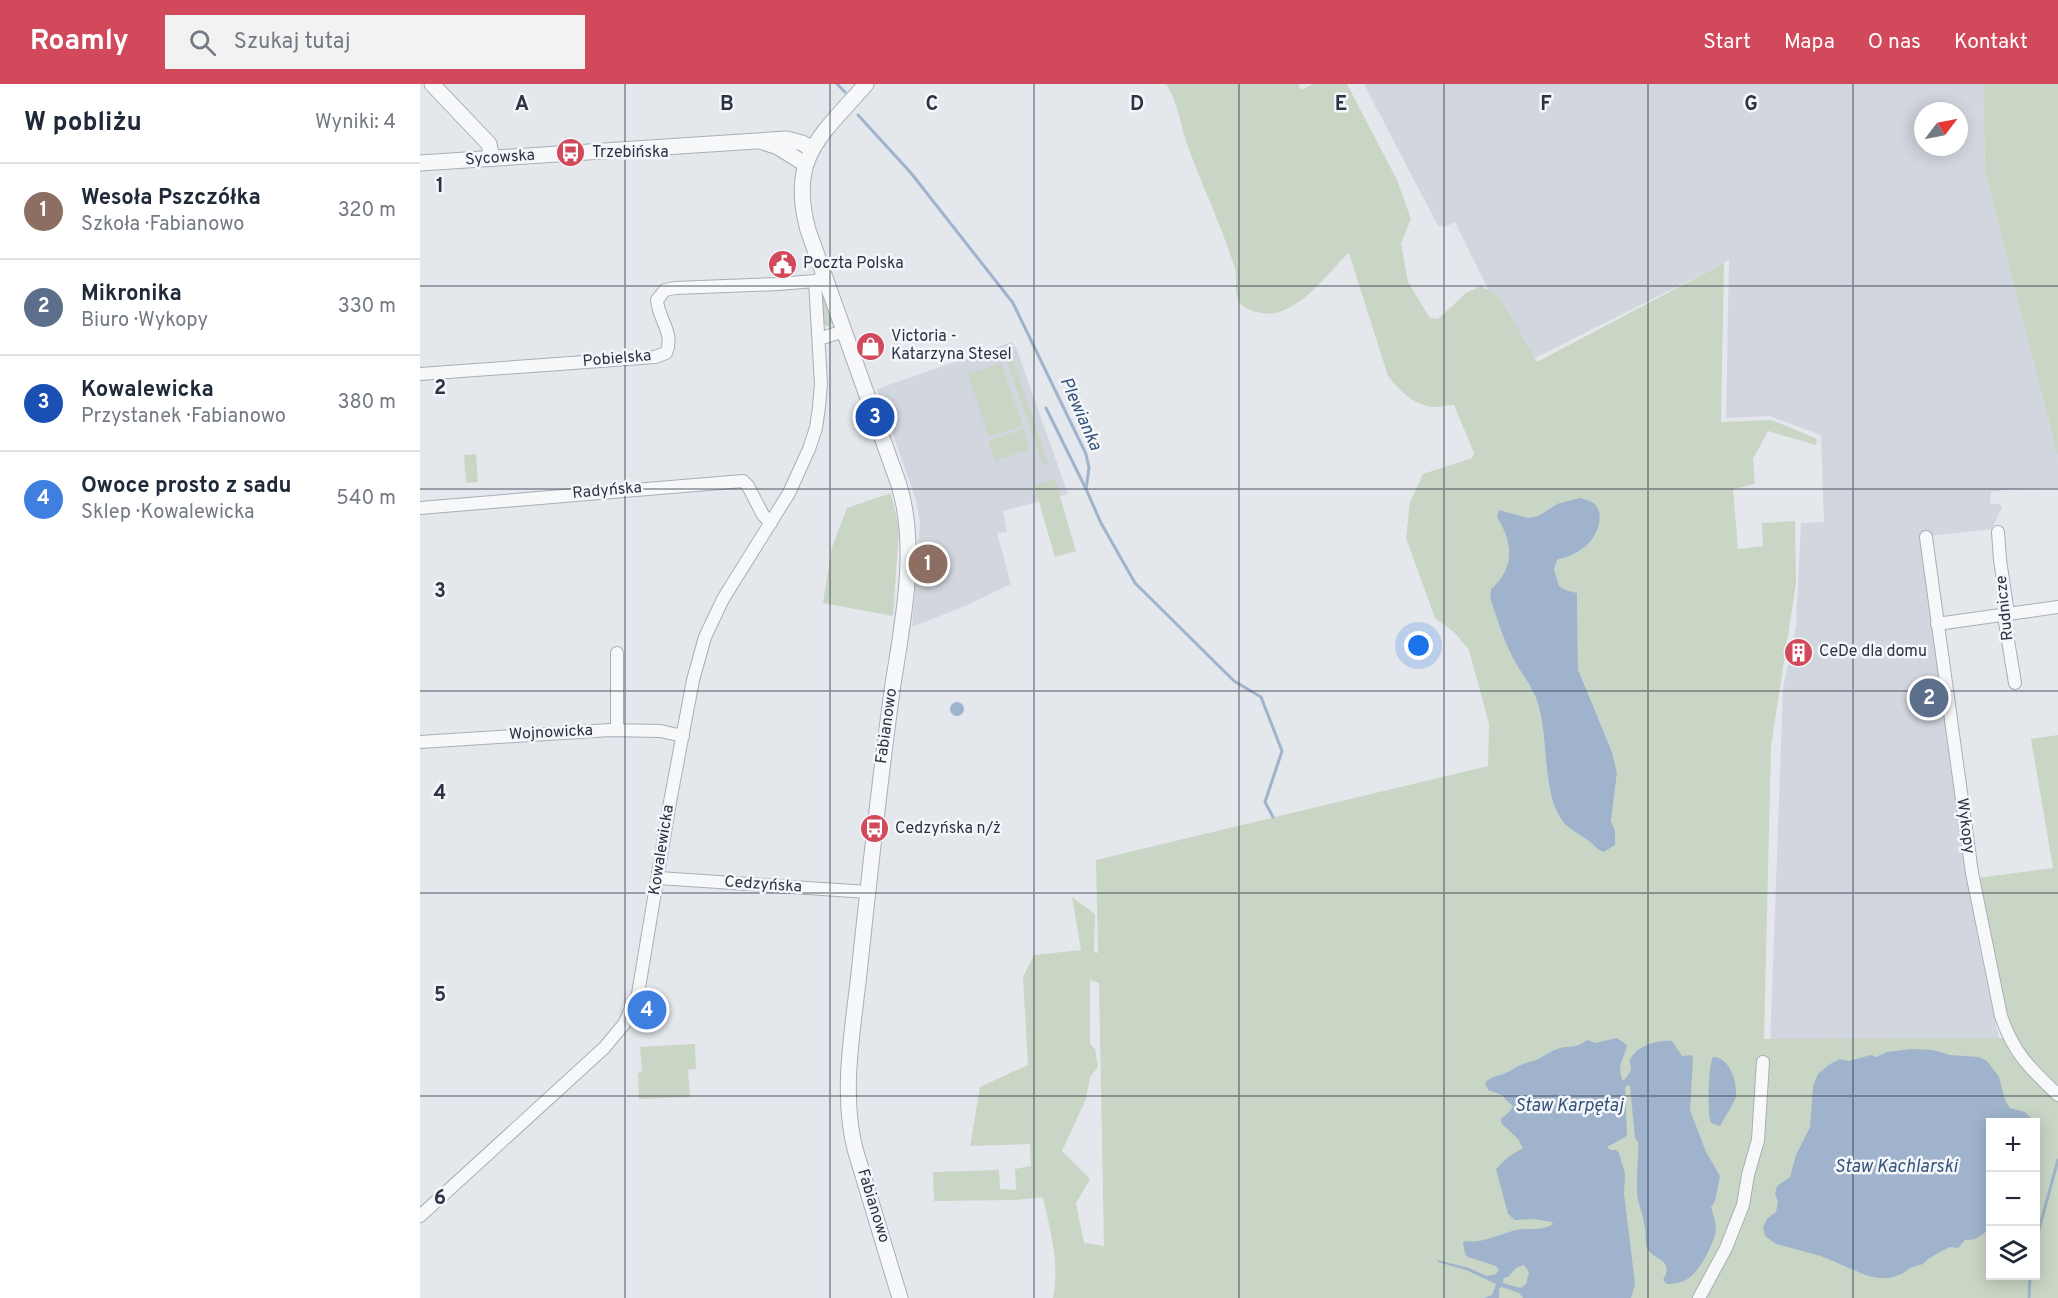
<!DOCTYPE html>
<html lang="pl">
<meta charset="utf-8">
<style>
body{margin:0;font-family:Overpass,sans-serif;background:#f2f2f3;color:#1f2937}
.controls{position:absolute;right:18px;bottom:18px;display:grid;overflow:hidden;border-radius:0px;box-shadow:0 3px 15px #0003}
.controls button{width:54px;height:54px;display:grid;place-items:center;padding:0;border:0;border-bottom:2px solid #e0e1e3;background:#fff;color:#1f2937;font:30px sans-serif}
.compass{position:absolute;left:1494px;top:18px;width:54px;height:54px;border-radius:50%;background:#fff;box-shadow:0 3px 15px #0003;rotate:58deg}
.you{position:absolute;left:999px;top:562px;width:21px;height:21px;margin:-15px;border:4px solid #fff;border-radius:50%;background:#1a73e8;box-shadow:0 0 0 9px #1a73e833}
.badge{display:grid;place-items:center;width:39px;height:39px;border-radius:50%;background:#d1495b;color:#fff;font-size:20px;font-weight:700}
.pin{position:absolute;translate:-50% -50%;border:3px solid #fff;box-shadow:0 2px 6px #0006}
.list{margin:0;padding:0;list-style:none}
h2{display:flex;justify-content:space-between;align-items:center;height:78px;margin:0;padding:0 24px;font-size:26px}
h2 small{font-size:20px;font-weight:400;color:#747a83}
.list li{display:grid;grid-template-columns:39px 1fr auto;gap:18px;align-items:center;box-sizing:border-box;height:96px;padding:0 24px;border-top:2px solid #e0e1e3}
.list b{display:block;font-size:22px;white-space:nowrap}
.list p{margin:0;font-size:20px;white-space:nowrap;color:#747a83}
.list em{font-size:20px;font-style:normal;color:#747a83}
.icon{flex:none;width:33px;height:33px;fill:none;stroke:currentColor;stroke-width:2;stroke-linecap:round;stroke-linejoin:round}
.map{position:relative;flex:none;width:1638px;height:1214px;overflow:hidden}
header{display:flex;align-items:center;gap:36px;box-sizing:border-box;height:84px;padding:0 30px;background:#d1495b;color:#fff}
header strong{font-size:28px}
nav{display:flex;gap:33px;margin-inline-start:auto;font-size:21px}
.search{width:420px;height:54px;background:#f2f2f3;display:flex;align-items:center;gap:15px;box-sizing:border-box;padding:0 21px;border-radius:0px;color:#747a83;font-size:22px}
main{display:flex}
aside{flex:1;background:#fff}
.map>svg:first-child{display:block}
.built{fill:#d2d6de;fill-rule:evenodd}
.green{fill:#c9d6c5;fill-rule:evenodd}
.water{fill:#9fb4cc;fill-rule:evenodd}
.lines{fill:none;stroke-linecap:round;stroke-linejoin:round}
.stream{stroke:#9fb4cc;stroke-width:3}
.minor-casing{stroke:#a9aeb7;stroke-width:14}
.tertiary-casing{stroke:#a9aeb7;stroke-width:17}
.minor{stroke:#f7f8fa;stroke-width:12}
.tertiary{stroke:#f7f8fa;stroke-width:15}
.grid{fill:none;stroke:#2b3445;stroke-width:1.5;stroke-opacity:0.55}
.labels{text-anchor:middle;dominant-baseline:central;stroke-width:5;stroke-linejoin:round;paint-order:stroke}
.poi-label{font-size:16px;fill:#2b3445;stroke:#f4f6f9;text-anchor:start}
.street-label{font-size:16px;fill:#2b3445;stroke:#f4f6f9}
.water-label{font-size:18px;font-style:italic;fill:#34527a;stroke:#f4f6f9}
.grid-label{font-size:20px;text-anchor:middle;font-weight:bold;fill:#2b3445;stroke:#f4f6f9;stroke-width:5;stroke-linejoin:round;paint-order:stroke}
</style>
<header>
<strong>Roamly</strong>
<div class="search"><svg class="icon" aria-label="search" viewBox="0 0 24 24"><circle cx="10" cy="10" r="6"/><path d="M15 15l6 6"/></svg>Szukaj tutaj</div>
<nav><a>Start</a><a>Mapa</a><a>O nas</a><a>Kontakt</a></nav>
</header>
<main>
<aside>
<h2>W pobliżu<small>Wyniki: 4</small></h2>
<ul class="list">
<li><span class="badge" style="background:#8d6e63">1</span><div><b>Wesoła Pszczółka</b><p>Szkoła · Fabianowo</p></div><em>320 m</em></li>
<li><span class="badge" style="background:#5c6f8a">2</span><div><b>Mikronika</b><p>Biuro · Wykopy</p></div><em>330 m</em></li>
<li><span class="badge" style="background:#1a4fb4">3</span><div><b>Kowalewicka</b><p>Przystanek · Fabianowo</p></div><em>380 m</em></li>
<li><span class="badge" style="background:#3f7fe0">4</span><div><b>Owoce prosto z sadu</b><p>Sklep · Kowalewicka</p></div><em>540 m</em></li>
</ul>
</aside>
<div class="map">
<svg width="1638" height="1214" viewBox="0 0 1638 1214">
<rect width="100%" height="100%" fill="#e4e7ec"/>
<path class="built" d="M944 0H1563L1565 88 1638 373V404L1591 405 1571 408 1570 420H1580L1582 423 1572 445 1501 453 1530 677 1557 851 1580 960 1350 963 1363 605 1376 542 1381 439 1404 438 1401 351 1349 332 1306 334 1309 175 1304 179 1077 293 1037 226 1068 205 1035 138 1025 143 1018 142ZM1503 27H1539V63H1503Z
M592 258 597 266 648 410 583 427 587 448 577 449 591 500 545 522 492 543 500 439 496 416 457 305Z"/>
<path class="green" d="M746 0H878L881 6 893 0H927L977 96 991 135 981 160 988 198 1010 234 1018 235 1046 209 1061 202 1080 214 1117 278 1304 179 1301 338 1352 336 1397 355 1396 361 1348 347 1333 375 1335 400 1313 405 1318 465 1343 462 1342 439 1375 437 1376 499 1351 662 1344 955 1594 954 1582 911 1557 794 1633 784 1611 655 1638 651V1214H633C640 1180 630 1146 623 1113L596 1116 514 1117 513 1088 579 1086 580 1105 596 1106 595 1085 611 1082 610 1060 550 1062 560 1003 608 981 603 893 614 871 661 866 652 813 675 830 674 868 678 869 676 776 1068 682 1069 640 1049 566 1035 549 1015 534 986 454 990 418 1003 390 1052 374 1054 369 1034 321C1026 321 1017 324 1010 323 992 319 979 306 968 292L929 169C907 189 888 219 859 228 849 232 828 228 821 220 813 210 818 197 815 185 802 142 782 102 767 60 760 40 758 18 746 0ZM1137 420 1164 464 1137 476 1134 485 1139 502 1146 506 1157 509 1158 584 1192 668 1197 689 1191 738 1195 747V761L1184 768C1176 766 1173 759 1166 755 1159 750 1149 745 1144 739 1120 710 1130 649 1116 614 1110 599 1100 588 1093 574 1083 555 1077 534 1070 514L1071 505C1095 484 1093 459 1077 433L1093 431 1108 434 1118 432ZM670 896 679 899 684 1162 664 1159 656 1119 670 1095 642 1067 666 1015 670 993 678 983 675 965 670 960ZM1570 1038H1616V1192H1570Z
M1563 0H1638V373L1565 88Z
M402 209 412 237 410 243 403 240Z
M591 271 628 379 623 381 585 272Z
M581 279 603 342 569 353 548 290Z
M604 345 610 365 575 377 568 357Z
M56 370 58 398 46 399 44 371Z
M635 395 656 467 635 473 614 401Z
M471 409 479 444 473 532 403 519 412 463 427 424Z
M275 960 276 985 268 986 270 1013 219 1015 218 989 222 988 220 963Z"/>
<path class="water" d="M1160 414C1166 416 1174 417 1177 423 1185 436 1174 457 1163 464 1156 470 1146 473 1137 476L1134 485 1139 502 1146 506 1157 509 1158 585 1192 668 1197 689 1191 737 1195 747V761L1184 768C1176 766 1173 759 1166 755 1159 750 1149 745 1144 739 1120 710 1130 649 1116 614 1110 599 1100 588 1093 574 1083 555 1077 534 1070 514L1071 505C1095 484 1093 459 1077 433L1079 426 1108 434 1118 432 1137 420Z
M530 625a7 7 0 1 1 14 0a7 7 0 1 1-14 0Z
M1197 954 1207 961C1204 976 1196 981 1203 997 1205 995 1210 989 1211 986 1211 982 1209 979 1210 976 1215 962 1240 955 1252 957L1262 972 1271 971 1273 974 1270 1026 1286 1068 1300 1092 1295 1117 1291 1123C1293 1130 1296 1139 1296 1146 1295 1154 1291 1161 1288 1168 1279 1186 1269 1201 1247 1200L1243 1196C1256 1174 1230 1176 1227 1163 1225 1157 1226 1150 1225 1144 1224 1134 1220 1125 1218 1116 1215 1097 1219 1077 1218 1058L1215 1054 1210 1002 1208 1001 1205 1003 1207 1051 1205 1053 1187 1063 1191 1066H1196L1199 1069 1205 1090 1204 1109 1215 1200 1211 1214H1103L1099 1209 1082 1203 1079 1205V1214H1064L1072 1211 1076 1200 1046 1186 1018 1178 1017 1176 1049 1184 1067 1192 1076 1190 1079 1186 1076 1182 1048 1173 1045 1170 1043 1158 1045 1157C1061 1160 1080 1150 1096 1146 1109 1143 1121 1148 1133 1140L1132 1138 1113 1135 1095 1136 1088 1130 1076 1085 1088 1073 1103 1064 1098 1055 1081 1039V1035L1090 1027 1093 1022 1086 1016 1082 1011 1068 1006 1065 999C1071 991 1082 992 1090 987 1101 980 1103 980 1116 976 1123 973 1129 968 1137 965 1148 961 1157 965 1167 956L1175 959ZM1104 1181 1109 1188 1106 1200 1100 1204 1083 1199 1084 1194 1088 1193 1096 1184Z
M1492 965 1513 966 1530 971 1559 973 1567 977 1579 993 1585 1016 1590 1024 1605 1028 1615 1038H1570V1145C1561 1151 1557 1157 1545 1156L1538 1164 1530 1163 1524 1166 1508 1175 1503 1180 1490 1184 1482 1190 1470 1194H1459L1448 1192 1401 1172 1356 1160 1345 1152 1343 1143 1347 1135 1356 1128 1358 1118 1355 1109 1357 1102 1370 1093 1376 1071 1390 1043 1393 1002 1398 990 1410 980 1420 975 1429 977 1451 971 1456 973 1467 968Z
M1293 973C1310 973 1317 998 1316 1012 1315 1018 1303 1036 1300 1042L1291 1039C1287 1032 1288 980 1293 973Z"/>
<g class="lines">
<path class="stream" d="M417 0 425 8
M438 31 491 89 593 219 666 370 669 384 666 405 681 439 715 499 814 597 841 613 862 667 845 718 853 733
M626 324 666 405
M1616 1156 1638 1076
M1609 1214 1610 1192"/>
<defs>
<path id="minor" d="M399 255 424 247
M0 290 235 273 246 269C255 249 238 235 237 216L245 206 255 204 358 200 395 197 401 194
M0 424 323 397 328 402 343 431 351 439
M1578 448 1580 476 1587 523 1585 538 1595 599
M1506 453 1552 789 1581 932C1594 970 1610 984 1638 1011
M1517 540 1638 523
M197 569V646
M0 658 190 646 240 647 263 652
M238 794 448 808
M0 1132 184 964 204 940 218 910 250 718 273 596 285 553 303 515 369 409 389 365 396 344 399 323 401 300 395 197
M1279 1214 1306 1164 1323 1121 1328 1091 1338 1056 1343 978"/>
<path id="tertiary" d="M12 0 69 60 72 74
M446 0C401 52 368 73 388 146L479 401C498 463 483 537 473 600 460 693 450 786 440 880 434 941 420 1005 435 1065L480 1214
M343 58 358 63 385 80
M0 79 367 55 382 59 392 65"/>
</defs>
<use href="#minor" class="minor-casing"/>
<use href="#tertiary" class="tertiary-casing"/>
<use href="#minor" class="minor"/>
<use href="#tertiary" class="tertiary"/>
</g>
<path class="grid" d="M205 0V1214M410 0V1214M614 0V1214M819 0V1214M1024 0V1214M1228 0V1214M1433 0V1214M0 202H1638M0 405H1638M0 607H1638M0 809H1638M0 1012H1638"/>
<defs>
<symbol id="bus-disc" viewBox="-11 -11 22 22"><circle r="9.5" fill="#d1495b" stroke="#f4f6f9"/><path d="M-5-6H5V4H4V6H2V4H-2V6H-4V4H-5ZM-3.5-4V0h7V-4ZM-3.5 1.2v1.5H-2V1.2ZM2 1.2v1.5H3.5V1.2Z" fill="#fff"/></symbol>
<symbol id="civic-disc" viewBox="-11 -11 22 22"><circle r="9.5" fill="#d1495b" stroke="#f4f6f9"/><path d="M-.6-6.5H3V-4.5H.6V-3L4-1V1h2V6H-6V1h2V-1L-.6-3ZM-1.2 2.5V6h2.4V2.5Z" fill="#fff"/></symbol>
<symbol id="shop-disc" viewBox="-11 -11 22 22"><circle r="9.5" fill="#d1495b" stroke="#f4f6f9"/><path d="M-5-2.5h2.3a2.7 3.5 0 0 1 5.4 0H5L5.5 6h-11ZM-1.5-2.5h3a1.5 2.3 0 0 0-3 0Z" fill="#fff"/></symbol>
<symbol id="building-disc" viewBox="-11 -11 22 22"><circle r="9.5" fill="#d1495b" stroke="#f4f6f9"/><path d="M-4-6H4V6H1V3H-1V6H-4ZM-2.5-4.3h1.7v1.8h-1.7ZM.8-4.3h1.7v1.8H.8ZM-2.5-1h1.7V.8h-1.7ZM.8-1h1.7V.8H.8Z" fill="#fff"/></symbol>
</defs>
<g fill-rule="evenodd">
<use href="#bus-disc" x="134" y="52" width="33" height="33"/>
<use href="#civic-disc" x="346" y="164" width="33" height="33"/>
<use href="#shop-disc" x="434" y="246" width="33" height="33"/>
<use href="#building-disc" x="1362" y="552" width="33" height="33"/>
<use href="#bus-disc" x="438" y="728" width="33" height="33"/>
</g>
<g class="labels">
<g class="poi-label">
<text x="172" y="69">Trzebińska</text>
<text x="383" y="180">Poczta Polska</text>
<text x="471" y="253">Victoria -<tspan x="471" dy="18">Katarzyna Stesel</tspan></text>
<text x="1399" y="568">CeDe dla domu</text>
<text x="475" y="745">Cedzyńska n/ż</text>
</g>
<g class="street-label">
<text transform="translate(80 74) rotate(-4)">Sycowska</text>
<text transform="translate(197 275) rotate(-5)">Pobielska</text>
<text transform="translate(187 407) rotate(-5)">Radyńska</text>
<text transform="translate(1585 524) rotate(-96)">Rudnicze</text>
<text transform="translate(467 642) rotate(-82)">Fabianowo</text>
<text transform="translate(131 649) rotate(-3)">Wojnowicka</text>
<text transform="translate(1545 742) rotate(82)">Wykopy</text>
<text transform="translate(242 766) rotate(-81)">Kowalewicka</text>
<text transform="translate(343 801) rotate(4)">Cedzyńska</text>
<text transform="translate(453 1122) rotate(73)">Fabianowo</text>
</g>
<g class="water-label">
<text transform="translate(660 330) rotate(66)">Plewianka</text>
<text x="1149" y="1022">Staw Karpętaj</text>
<text x="1476" y="1083">Staw Kachlarski</text>
</g>
</g>
<g class="grid-label">
<text x="102" y="26">A</text>
<text x="307" y="26">B</text>
<text x="512" y="26">C</text>
<text x="717" y="26">D</text>
<text x="921" y="26">E</text>
<text x="1126" y="26">F</text>
<text x="1331" y="26">G</text>
<text x="20" y="108">1</text>
<text x="20" y="310">2</text>
<text x="20" y="513">3</text>
<text x="20" y="715">4</text>
<text x="20" y="917">5</text>
<text x="20" y="1120">6</text>
</g>
</svg>
<div class="controls">
<button>+</button>
<button>−</button>
<button><svg class="icon" aria-label="layers" viewBox="0 0 24 24"><path d="M12 4l9 5-9 5-9-5zM3 14l9 5 9-5"/></svg></button>
</div>
<svg class="compass" viewBox="-18 -18 36 36"><path d="M0-13l5 13h-10z" fill="#e53935"/><path d="M0 13l5-13h-10z" fill="#747a83"/></svg>
<div class="you"></div>
<div class="pin badge" style="left:508px;top:480px;background:#8d6e63">1</div>
<div class="pin badge" style="left:1509px;top:614px;background:#5c6f8a">2</div>
<div class="pin badge" style="left:455px;top:333px;background:#1a4fb4">3</div>
<div class="pin badge" style="left:227px;top:926px;background:#3f7fe0">4</div>
</div>
</main>
